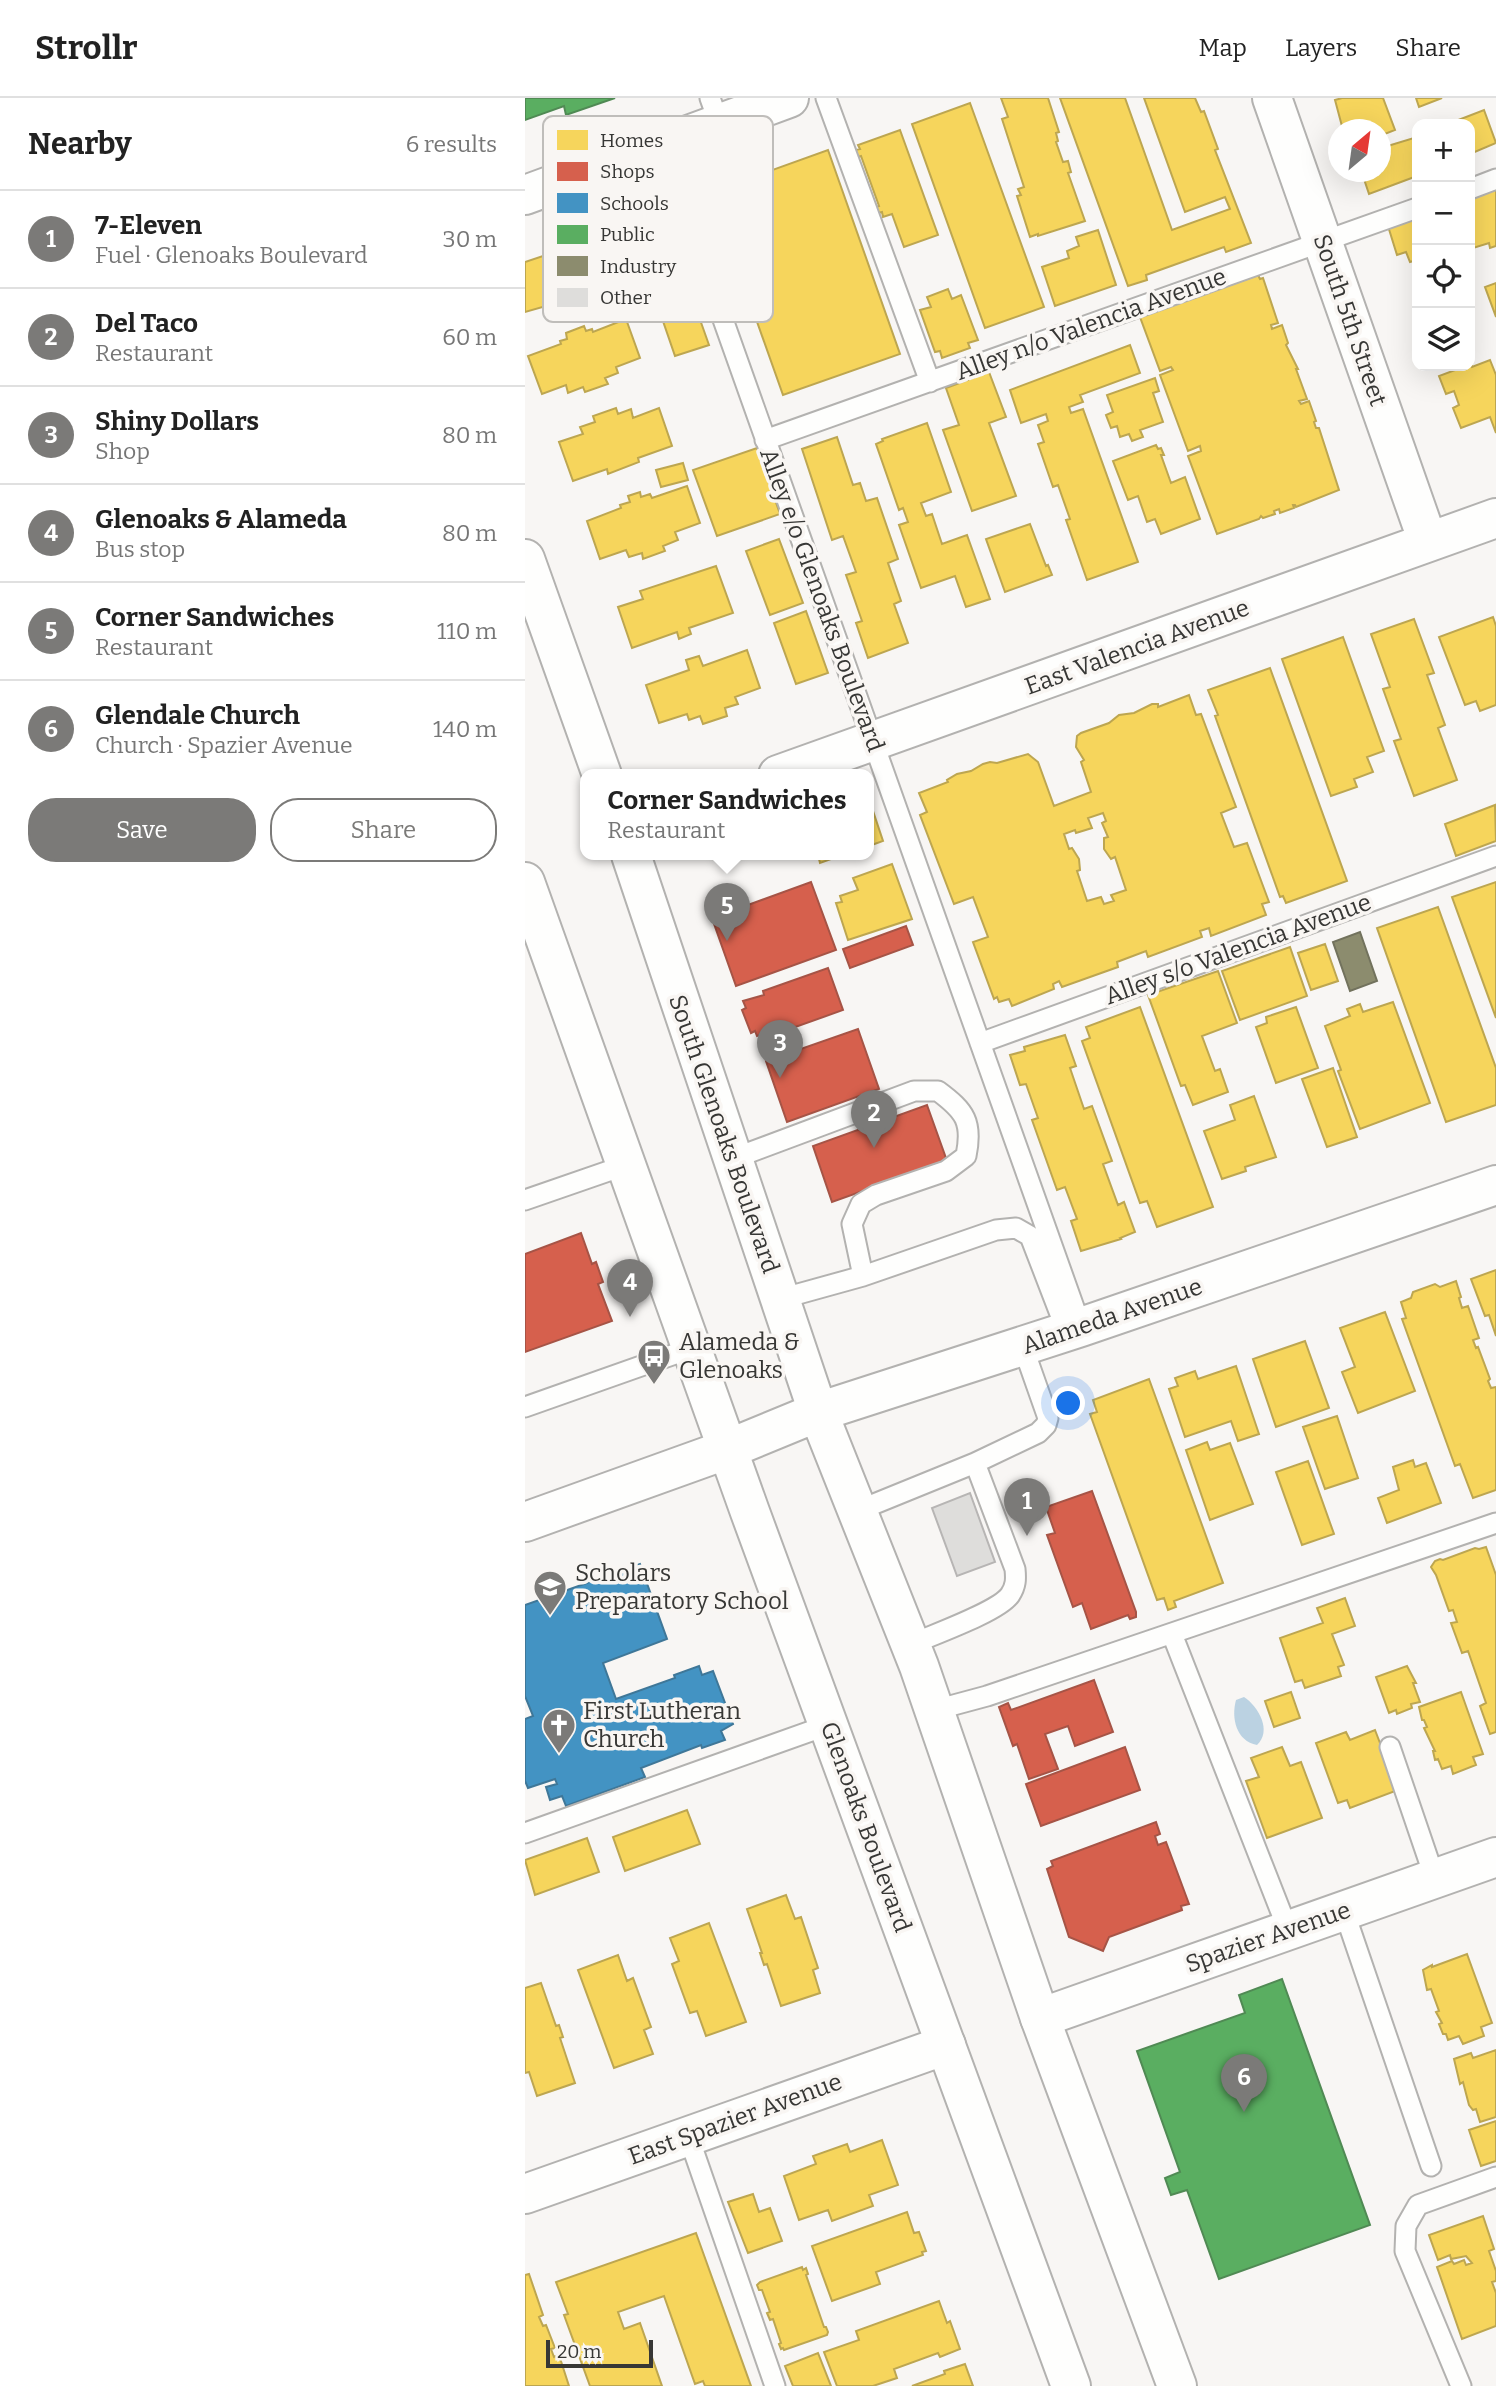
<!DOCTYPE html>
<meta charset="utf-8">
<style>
body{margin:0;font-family:Bitter,serif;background:#f6f6f6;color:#222}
.controls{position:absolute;right:21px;top:21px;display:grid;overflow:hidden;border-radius:14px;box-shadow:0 7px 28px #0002}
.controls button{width:63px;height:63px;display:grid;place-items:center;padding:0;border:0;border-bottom:2px solid #e0e0e0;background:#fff;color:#222;font:35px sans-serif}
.compass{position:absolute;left:803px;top:21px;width:63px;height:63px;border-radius:50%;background:#fff;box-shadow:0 7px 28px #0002;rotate:29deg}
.scale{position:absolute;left:21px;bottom:18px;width:107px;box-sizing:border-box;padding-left:7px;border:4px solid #373735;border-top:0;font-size:19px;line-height:24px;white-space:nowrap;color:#373735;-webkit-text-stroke:5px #f9f6f3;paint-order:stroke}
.you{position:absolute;left:544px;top:1306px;width:24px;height:24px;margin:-18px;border:5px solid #fff;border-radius:50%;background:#1a73e8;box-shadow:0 0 0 10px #1a73e833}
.badge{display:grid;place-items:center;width:46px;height:46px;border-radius:50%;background:#7b7a78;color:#fff;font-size:23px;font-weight:700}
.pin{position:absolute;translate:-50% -58px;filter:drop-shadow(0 2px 4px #0008)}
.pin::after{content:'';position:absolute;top:37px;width:24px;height:21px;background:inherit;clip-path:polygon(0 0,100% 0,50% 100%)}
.popup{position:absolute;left:55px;top:671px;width:294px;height:91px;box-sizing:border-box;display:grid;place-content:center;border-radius:14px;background:#fff;filter:drop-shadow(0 2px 5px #0005);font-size:23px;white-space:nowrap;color:#767676}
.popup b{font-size:26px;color:#222}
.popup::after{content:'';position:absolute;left:50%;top:100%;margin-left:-14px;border:14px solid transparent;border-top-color:#fff}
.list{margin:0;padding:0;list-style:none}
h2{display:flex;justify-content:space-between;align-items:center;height:91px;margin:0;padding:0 28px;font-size:30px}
h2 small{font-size:23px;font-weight:400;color:#767676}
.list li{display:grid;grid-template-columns:46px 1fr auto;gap:21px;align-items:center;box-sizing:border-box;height:98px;padding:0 28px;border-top:2px solid #e0e0e0}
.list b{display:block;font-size:26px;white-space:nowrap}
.list p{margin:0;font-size:23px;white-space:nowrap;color:#767676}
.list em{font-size:23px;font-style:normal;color:#767676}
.actions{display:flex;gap:14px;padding:21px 28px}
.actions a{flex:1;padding:16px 0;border:2px solid #7b7a78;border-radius:28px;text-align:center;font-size:24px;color:#7b7a78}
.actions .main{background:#7b7a78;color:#fff}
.icon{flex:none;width:38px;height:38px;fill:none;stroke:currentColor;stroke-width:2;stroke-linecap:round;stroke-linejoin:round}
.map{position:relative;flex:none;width:971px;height:2288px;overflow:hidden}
header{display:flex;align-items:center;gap:42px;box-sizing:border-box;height:98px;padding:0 35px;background:#fff;border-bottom:2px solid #e0e0e0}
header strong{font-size:33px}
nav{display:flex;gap:38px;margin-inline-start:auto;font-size:24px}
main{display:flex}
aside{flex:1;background:#fff}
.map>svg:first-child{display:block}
.water{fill:#bbd2e2}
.homes{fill:#f6d55c;stroke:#bda650;stroke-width:2;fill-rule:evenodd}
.shops{fill:#d6604d;stroke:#a65446;stroke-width:2}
.schools{fill:#4393c3;stroke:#3f7798;stroke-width:2}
.public{fill:#5aae61;stroke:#508a54;stroke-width:2}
.industry{fill:#8c8c6e;stroke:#72725d;stroke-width:2}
.building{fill:#dedddb;stroke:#b7b5b4;stroke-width:2}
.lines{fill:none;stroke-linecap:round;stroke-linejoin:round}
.service-casing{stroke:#b3b2b0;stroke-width:23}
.minor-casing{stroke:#b3b2b0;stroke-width:42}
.tertiary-casing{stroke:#b3b2b0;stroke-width:42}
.secondary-casing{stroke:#b3b2b0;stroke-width:42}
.service{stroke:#fefefd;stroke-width:19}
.minor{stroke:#fefefd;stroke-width:38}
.tertiary{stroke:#fefefd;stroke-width:38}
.secondary{stroke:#fefefd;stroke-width:38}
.labels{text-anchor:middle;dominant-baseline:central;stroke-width:7;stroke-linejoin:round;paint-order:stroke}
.street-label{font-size:24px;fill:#373735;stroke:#f9f6f3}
.poi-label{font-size:24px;fill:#373735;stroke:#f9f6f3;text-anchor:start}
.key{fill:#f9f6f3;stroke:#bfbdba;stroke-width:2}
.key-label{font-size:19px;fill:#373735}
</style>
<header>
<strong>Strollr</strong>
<nav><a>Map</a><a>Layers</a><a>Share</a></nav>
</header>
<main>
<aside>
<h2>Nearby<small>6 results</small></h2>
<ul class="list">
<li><span class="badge">1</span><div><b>7-Eleven</b><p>Fuel · Glenoaks Boulevard</p></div><em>30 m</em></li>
<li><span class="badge">2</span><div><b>Del Taco</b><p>Restaurant</p></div><em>60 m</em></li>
<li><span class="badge">3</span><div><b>Shiny Dollars</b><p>Shop</p></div><em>80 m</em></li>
<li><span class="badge">4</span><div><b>Glenoaks &amp; Alameda</b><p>Bus stop</p></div><em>80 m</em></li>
<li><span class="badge">5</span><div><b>Corner Sandwiches</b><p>Restaurant</p></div><em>110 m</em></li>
<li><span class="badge">6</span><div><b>Glendale Church</b><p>Church · Spazier Avenue</p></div><em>140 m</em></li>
</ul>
<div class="actions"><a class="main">Save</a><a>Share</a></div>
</aside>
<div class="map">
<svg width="971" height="2288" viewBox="0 0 971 2288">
<rect width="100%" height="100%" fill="#f8f6f4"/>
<path class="water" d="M719 1599C734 1609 747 1633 732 1647 711 1643 706 1620 711 1602Z"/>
<path class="homes" d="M476 0H523L534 34 531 35 533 43 531 44 538 64 543 63 546 74 543 75 560 123 513 138V136L505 139 492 98 496 97 493 91 499 89 477 21 483 19Z
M535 0H600L647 132 705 111 700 99 660 114 619 0H670L676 14 679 13 693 51 690 52 726 145 701 154 699 149 621 177 622 182 603 188Z
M817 0H858L870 32 857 37 858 39 856 40V32H818L810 2Z
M891 0H917L894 9Z
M445 5 519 209 460 230 387 26Z
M959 12 971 45 945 56V26H923Z
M375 32 413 137 379 149 367 116 358 119 357 114 353 115 350 109 354 108 336 58 333 59 330 52 335 51 333 47Z
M892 39V78L844 96 838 78 843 76 842 74H856V50Z
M303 52 375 256 258 297 186 94Z
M971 90V148L965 150 964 145 945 151V99Z
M135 111 159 176 127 188 102 123Z
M892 115V162L885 164 881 154 872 157 863 128Z
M573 132 591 187 530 208 517 169 544 160 542 153 554 148 551 139Z
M72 140 87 183 55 195 56 198 0 214V164Z
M733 177 735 181 738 180 753 225 746 227 747 231 757 227 763 245 761 247 773 271H771L782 301 774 303 776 306 784 303 791 323 789 324 791 330H794L814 392 771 409 770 407H768L769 410 755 415 754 411 749 413 750 416 738 420 736 418 734 421 692 436 663 358 676 353 675 348 663 353 635 277 648 272 646 269 635 273 615 219Z
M161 182 184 247 150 258 128 194Z
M971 185V219L960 189Z
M423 191 427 201 436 197 453 242 443 245 445 250 417 260 415 253 410 254 395 212 406 209 402 199Z
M101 221 115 260 91 269 93 275 80 280 83 286 60 294 58 289 43 295 41 287 17 296 3 258 36 246 35 243 42 241 41 235 59 228 61 233 67 231 68 234Z
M605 247 615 275 555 297 558 304 544 309 546 315 558 311 613 464 562 482 541 422 545 421 533 387 528 389 513 346 519 344 513 327 523 323 521 316 496 325 485 292Z
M965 262 971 277V335L965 319 936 330 928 310 934 307 929 293 921 296 914 278 946 266 947 269Z
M464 274 481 319 464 325 491 398 447 413 418 332 434 327 421 290Z
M630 280 634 293 628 295 638 324 615 332 618 339 607 343 604 336 595 339 592 328 586 330 581 317 588 314 582 297Z
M91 310 93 316 106 311 108 320 134 310 147 348 113 360 114 364 83 376 82 371 48 383 34 344 58 336 55 329 70 324 68 318Z
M402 325 426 394 396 405 401 418 407 416 417 446 442 437 465 501 441 509 430 478 396 490 374 427 383 424 378 410 374 412 351 346 358 343 357 341Z
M312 339 328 387 335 385 341 403 352 400 373 461 363 465 376 503 369 506 383 545 343 560 331 525 337 523 321 477 331 474 318 438 307 442 277 351Z
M631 347 633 351 636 350 639 357H636L646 385 660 379 675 421 636 436 630 421 622 424 613 398 603 402 588 363Z
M232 350 255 416 192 438 168 372Z
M158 365 163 382 136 389 131 372Z
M162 388 175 425 150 434 153 442 138 448 140 453 118 461 117 455 104 459 101 452 75 461 62 423 96 410 95 407 105 404 103 398 115 394 116 399 125 396 127 400Z
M505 426 521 468 523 467 527 477 480 494 461 441Z
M254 441 278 505 245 517 221 453Z
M191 468 208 515 164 530 166 536 154 541 152 534 107 550 93 509 118 501 115 493Z
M281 513 303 575 271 586 249 525Z
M968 519 971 528V607L955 613 951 603 940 607 914 539Z
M889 521 909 575 902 577 920 627 913 630 932 682 889 698 869 643 876 641 858 591 865 589 846 536Z
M818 539 859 653 842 659 848 674 829 681 832 689 806 698 757 561Z
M222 552 235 590 210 599 213 606 200 610 202 618 178 626 175 618 164 622 162 616 134 625 121 587 164 572 161 562 174 558 178 568Z
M745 570 822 783 761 805 758 798 755 799 690 618 693 617 683 592Z
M664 597 671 617 676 616 711 709 696 715 709 749 722 745 744 804 737 806 741 817 686 838 684 830 675 833 677 839 623 859 621 853 592 864 593 869 537 889 534 883 528 886 529 891 487 908 484 901 474 904 472 899 469 901 448 844 463 839 448 799 429 806 395 717 402 714 394 695 423 684 422 682 432 676 446 673 458 666 465 664 472 665 503 656 513 664 529 708 566 694 556 664 559 662 551 649 552 638 556 635 584 625 594 617 609 615 627 606H633V609ZM578 715 581 723 577 725 583 739 579 740V751L586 761 590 759 601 792 586 797 589 803 579 806 576 799 562 803 552 773 555 772 554 761 547 750 544 751 539 736 550 732 551 735 567 730 563 720Z
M344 701 358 743 344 748Z
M970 707 971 743 931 758 920 726Z
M293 757H317L295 765Z
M367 766 387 821 323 842 311 805 317 804 315 798 333 792 328 780Z
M971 784V920L927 799Z
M913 809 971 970V1007L921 1024 852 830Z
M800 846 813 883 786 892 773 855Z
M765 849 782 898 715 922 697 873Z
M693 873 712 925 677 938 690 973 695 971 703 994 668 1007 660 987 656 988 623 897Z
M868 904 905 1005 835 1031 813 973 816 972 800 928 825 918 822 911 835 906 838 914Z
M615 909 688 1109 632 1129 622 1103 615 1105 557 943 565 940 561 929Z
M771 909 793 970 751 985 731 929 742 925 741 919Z
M540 937 551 968 545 970 559 1011 567 1008 587 1063 578 1066 593 1107 599 1104 610 1134 595 1140 596 1141 556 1153 546 1123 552 1121 540 1089 532 1092 507 1022 513 1020 501 986 495 987 485 957 500 953 499 949Z
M808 970 832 1039 802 1049 777 981Z
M729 998 751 1059 720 1069 721 1073 697 1081 679 1033 710 1022 705 1007Z
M971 1172V1238L964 1217 960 1218 946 1181Z
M931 1183 936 1199 934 1200 937 1210 943 1208 954 1240 948 1242 951 1250 953 1249 965 1281 963 1283 966 1290 971 1289V1392L948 1400 935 1366 930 1368 877 1221 881 1220 876 1204 886 1200 888 1194 910 1186 915 1189Z
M860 1214 890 1293 833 1315 817 1274 830 1269 815 1230Z
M780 1243 804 1310 751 1329 728 1261Z
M711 1268 734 1336 713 1343 706 1323 660 1339 644 1291 653 1288 650 1280 670 1273 673 1281Z
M624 1281 698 1485 649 1503 651 1509 643 1512 639 1500 632 1502 565 1316 572 1314 568 1302Z
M812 1318 833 1380 800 1391 778 1329Z
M682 1344 685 1352 705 1345 728 1406 685 1422 661 1352Z
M888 1362 890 1369 901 1365 916 1405 862 1425 853 1400 874 1392 868 1369Z
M783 1363 809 1436 777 1447 751 1374Z
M961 1449 971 1477V1634L965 1636 955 1608 961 1605 943 1553 937 1555 926 1525 932 1524 928 1512 924 1513 911 1477 906 1469 910 1463 915 1461 918 1462 950 1450 954 1451Z
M820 1500 830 1528 807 1536 819 1567 813 1569 816 1578 780 1590 777 1582 770 1584 755 1540 798 1525 792 1510Z
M882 1568 891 1585H888L895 1604 886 1606 887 1610 872 1616 871 1612 864 1615 851 1579Z
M766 1594 775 1620 749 1629 740 1603Z
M936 1594 958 1656 948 1659 951 1667 928 1676 926 1668 917 1671 913 1661 910 1662 908 1653H910L899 1630 902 1629 899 1622H897L894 1609Z
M850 1632 873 1692 825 1710 822 1702 813 1705 791 1645 821 1634 825 1642Z
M757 1649 765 1668 776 1664 797 1720 742 1740 721 1683 734 1679 726 1660Z
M162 1712 175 1746 100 1773 88 1739Z
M62 1740 74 1774 10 1797 0 1762Z
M261 1797 270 1821 276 1819 293 1870 288 1872 295 1895 256 1908 242 1866 239 1867 235 1855H237L222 1811Z
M184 1825 221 1924 181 1938 172 1913 165 1915 147 1866 154 1863 145 1840Z
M942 1856 967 1925 956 1929 959 1938 938 1946 934 1938 923 1942 921 1936H918L914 1926 917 1925 911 1914 914 1913 906 1891 902 1892 898 1872 907 1867V1869Z
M93 1857 102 1883 108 1880 126 1929 119 1932 128 1956 89 1970 53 1872Z
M16 1885 31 1928 34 1927 38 1939 35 1940 50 1985 12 1998 4 1974 0 1975V1890Z
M971 1952V2019L955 2024 951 2011 948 2012 944 2007 938 1984 935 1986 929 1961 946 1955 948 1960Z
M971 2023V2063L956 2068 944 2032Z
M357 2042 373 2087 344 2097 348 2108 307 2123 303 2112 274 2122 259 2078 291 2066 288 2058 322 2046 325 2054Z
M228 2096 234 2114 245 2110 257 2143 223 2155 203 2104Z
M382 2114 389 2135 394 2134 401 2153 397 2154 398 2157 351 2174 355 2186 307 2203 287 2148Z
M958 2118 969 2151 964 2153 971 2173V2183L967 2184 971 2195V2228L937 2241 912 2169 927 2163 929 2166 939 2162 941 2167 947 2165 941 2158 926 2161 925 2157 913 2162 904 2137Z
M171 2135 226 2288H180L178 2283 170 2286 139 2198 93 2214 99 2231 115 2225 137 2288H65L39 2217 43 2216 31 2184Z
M277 2169 278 2172 281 2170 283 2176 281 2177 299 2229H301L303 2234 302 2237 259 2252 258 2250 256 2251 254 2246 256 2245 248 2221 245 2222 242 2215 245 2214 237 2192H234L232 2187 235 2184Z
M4 2176 18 2217 14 2219 18 2228 21 2227 30 2250 26 2251 29 2259 34 2257 44 2288H0V2177Z
M414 2203 422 2225 425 2223 435 2251 415 2259 413 2255 369 2271 372 2280 348 2288H312L299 2254 334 2242 331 2233Z
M293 2255 306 2288H268L260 2268Z
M440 2266 448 2288H387L420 2276 419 2273Z"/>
<path class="shops" d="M286 784 311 852 211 888 187 820Z
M381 828 388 847 325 870 318 851Z
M303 870 318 912 245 938 243 934 232 938 230 933 226 935 217 912 221 910 218 903 239 897 238 893Z
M333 931 354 991 262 1024 241 963Z
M402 1007 422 1063 307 1104 288 1048Z
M56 1135 67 1166 71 1164 78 1184 73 1186 87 1223 0 1254V1156Z
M567 1393 611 1514V1519L605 1521 603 1517 566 1531 557 1505 548 1509 522 1437 530 1435 521 1409Z
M569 1582 588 1634 550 1648 543 1628 520 1636 533 1671 504 1681 492 1646 488 1648 474 1609 483 1605 486 1612Z
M600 1649 615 1692 516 1728 501 1686Z
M631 1724 635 1736 630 1738 633 1747 641 1744 664 1806 656 1808 657 1812 584 1839 578 1853 544 1839 522 1771 528 1768 526 1763Z"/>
<path class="schools" d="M115 1466 142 1541 78 1565 91 1601 150 1580 149 1577 174 1568 177 1577 188 1573 208 1626 196 1633 200 1642 177 1650 176 1647 116 1670 120 1679 41 1708 37 1698 25 1702 21 1689 32 1686 30 1681 3 1690 0 1683V1621L8 1618 0 1598V1507Z"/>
<path class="public" d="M0 0H90L41 17 39 8 0 22Z
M757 1881 845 2127 694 2181 662 2092 646 2097 640 2080 655 2074 612 1953 720 1915 714 1897Z"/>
<path class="industry" d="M835 834 852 883 825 893 808 844Z"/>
<path class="building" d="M445 1395 470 1464 432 1478 407 1410Z"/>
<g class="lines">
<defs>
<path id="service" d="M185 0 194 25
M301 0 405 284
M136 47 556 1229
M945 91 971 81
M240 342 892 110
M455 945 971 758
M207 1061 389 993H413C440 1013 448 1024 441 1058L421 1073 351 1097 336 1106 327 1126 338 1178
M0 1102 101 1067
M255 1201 338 1178 471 1132 491 1130 505 1138 542 1234
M0 1309 167 1250
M450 1365 513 1335 521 1327 523 1320 498 1249
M332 1413 450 1365 490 1471C491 1481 491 1488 485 1497 473 1514 407 1537 385 1547
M647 1536 763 1832
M410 1612 462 1598 971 1425
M865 1649 910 1781
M0 1735 303 1627
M819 1813 906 2068
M163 2037 250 2288
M936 2288 880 2153 881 2128 893 2107 971 2079"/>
<path id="minor" d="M747 0 903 444
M0 97 264 0
M253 677 971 420
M515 1920 971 1759
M0 2096 421 1947"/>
<path id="tertiary" d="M293 1314 556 1229 971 1087"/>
<path id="secondary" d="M0 461 77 677
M106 757 293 1314 394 1568 515 1920 652 2288
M0 784 225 1414 546 2288
M0 1424 203 1351 293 1314"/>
</defs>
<use href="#service" class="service-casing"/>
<use href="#minor" class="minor-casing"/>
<use href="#tertiary" class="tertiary-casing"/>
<use href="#secondary" class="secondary-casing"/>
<use href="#service" class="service"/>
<use href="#minor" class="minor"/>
<use href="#tertiary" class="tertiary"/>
<use href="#secondary" class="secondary"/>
</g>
<defs>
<symbol id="bus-pin" viewBox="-11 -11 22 30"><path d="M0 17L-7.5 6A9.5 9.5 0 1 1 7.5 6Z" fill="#7b7a78" stroke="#f9f6f3"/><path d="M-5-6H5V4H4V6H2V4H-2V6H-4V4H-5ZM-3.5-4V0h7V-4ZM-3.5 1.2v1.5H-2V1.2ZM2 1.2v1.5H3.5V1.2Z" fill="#fff"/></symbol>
<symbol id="school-pin" viewBox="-11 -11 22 30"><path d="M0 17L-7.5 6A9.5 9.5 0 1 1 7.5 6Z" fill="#7b7a78" stroke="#f9f6f3"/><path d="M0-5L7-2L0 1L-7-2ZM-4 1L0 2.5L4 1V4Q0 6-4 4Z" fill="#fff"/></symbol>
<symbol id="church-pin" viewBox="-11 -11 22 30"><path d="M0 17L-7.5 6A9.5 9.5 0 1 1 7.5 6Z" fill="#7b7a78" stroke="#f9f6f3"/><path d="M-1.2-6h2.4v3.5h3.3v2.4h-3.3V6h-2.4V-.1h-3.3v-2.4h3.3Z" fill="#fff"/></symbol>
</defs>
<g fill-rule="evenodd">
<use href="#bus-pin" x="110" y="1239" width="38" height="52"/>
<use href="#school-pin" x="6" y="1470" width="38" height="52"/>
<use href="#church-pin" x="15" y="1608" width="38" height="52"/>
</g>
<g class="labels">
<g class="street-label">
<text transform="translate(825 222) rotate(71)">South 5th Street</text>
<text transform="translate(566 226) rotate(-20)">Alley n/o Valencia Avenue</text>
<text transform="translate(297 502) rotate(70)">Alley e/o Glenoaks Boulevard</text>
<text transform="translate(612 549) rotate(-20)">East Valencia Avenue</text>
<text transform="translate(713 851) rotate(-20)">Alley s/o Valencia Avenue</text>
<text transform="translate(199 1036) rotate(71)">South Glenoaks Boulevard</text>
<text transform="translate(587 1218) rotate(-19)">Alameda Avenue</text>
<text transform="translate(341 1729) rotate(70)">Glenoaks Boulevard</text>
<text transform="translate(743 1839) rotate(-19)">Spazier Avenue</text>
<text transform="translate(210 2021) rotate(-20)">East Spazier Avenue</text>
</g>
<g class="poi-label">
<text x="154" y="1244">Alameda &amp;<tspan x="154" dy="28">Glenoaks</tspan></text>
<text x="50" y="1475">Scholars<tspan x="50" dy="28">Preparatory School</tspan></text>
<text x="58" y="1613">First Lutheran<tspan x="58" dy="28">Church</tspan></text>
</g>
</g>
<rect x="18" y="18" width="230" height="206" rx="10" class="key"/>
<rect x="32" y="32" width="31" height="20" fill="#f6d55c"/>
<rect x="32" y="64" width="31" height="19" fill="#d6604d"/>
<rect x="32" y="95" width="31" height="20" fill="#4393c3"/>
<rect x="32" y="127" width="31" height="19" fill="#5aae61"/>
<rect x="32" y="158" width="31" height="20" fill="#8c8c6e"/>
<rect x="32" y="190" width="31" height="19" fill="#dedddb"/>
<g class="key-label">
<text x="75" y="49">Homes</text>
<text x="75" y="80">Shops</text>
<text x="75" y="112">Schools</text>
<text x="75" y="143">Public</text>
<text x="75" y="175">Industry</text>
<text x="75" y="206">Other</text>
</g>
</svg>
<div class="controls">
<button>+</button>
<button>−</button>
<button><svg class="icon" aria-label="locate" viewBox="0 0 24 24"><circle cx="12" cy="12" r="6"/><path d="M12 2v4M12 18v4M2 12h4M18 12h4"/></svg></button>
<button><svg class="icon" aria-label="layers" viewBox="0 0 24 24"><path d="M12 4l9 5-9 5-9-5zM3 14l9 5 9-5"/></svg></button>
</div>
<svg class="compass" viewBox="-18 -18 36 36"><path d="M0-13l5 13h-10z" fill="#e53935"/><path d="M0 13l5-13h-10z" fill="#767676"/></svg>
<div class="scale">20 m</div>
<div class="you"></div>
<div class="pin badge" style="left:502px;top:1438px">1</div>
<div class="pin badge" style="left:349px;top:1050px">2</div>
<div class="pin badge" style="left:255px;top:980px">3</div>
<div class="pin badge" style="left:105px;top:1219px">4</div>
<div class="pin badge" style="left:202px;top:843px">5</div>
<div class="popup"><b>Corner Sandwiches</b>Restaurant</div>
<div class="pin badge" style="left:719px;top:2014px">6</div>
</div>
</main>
